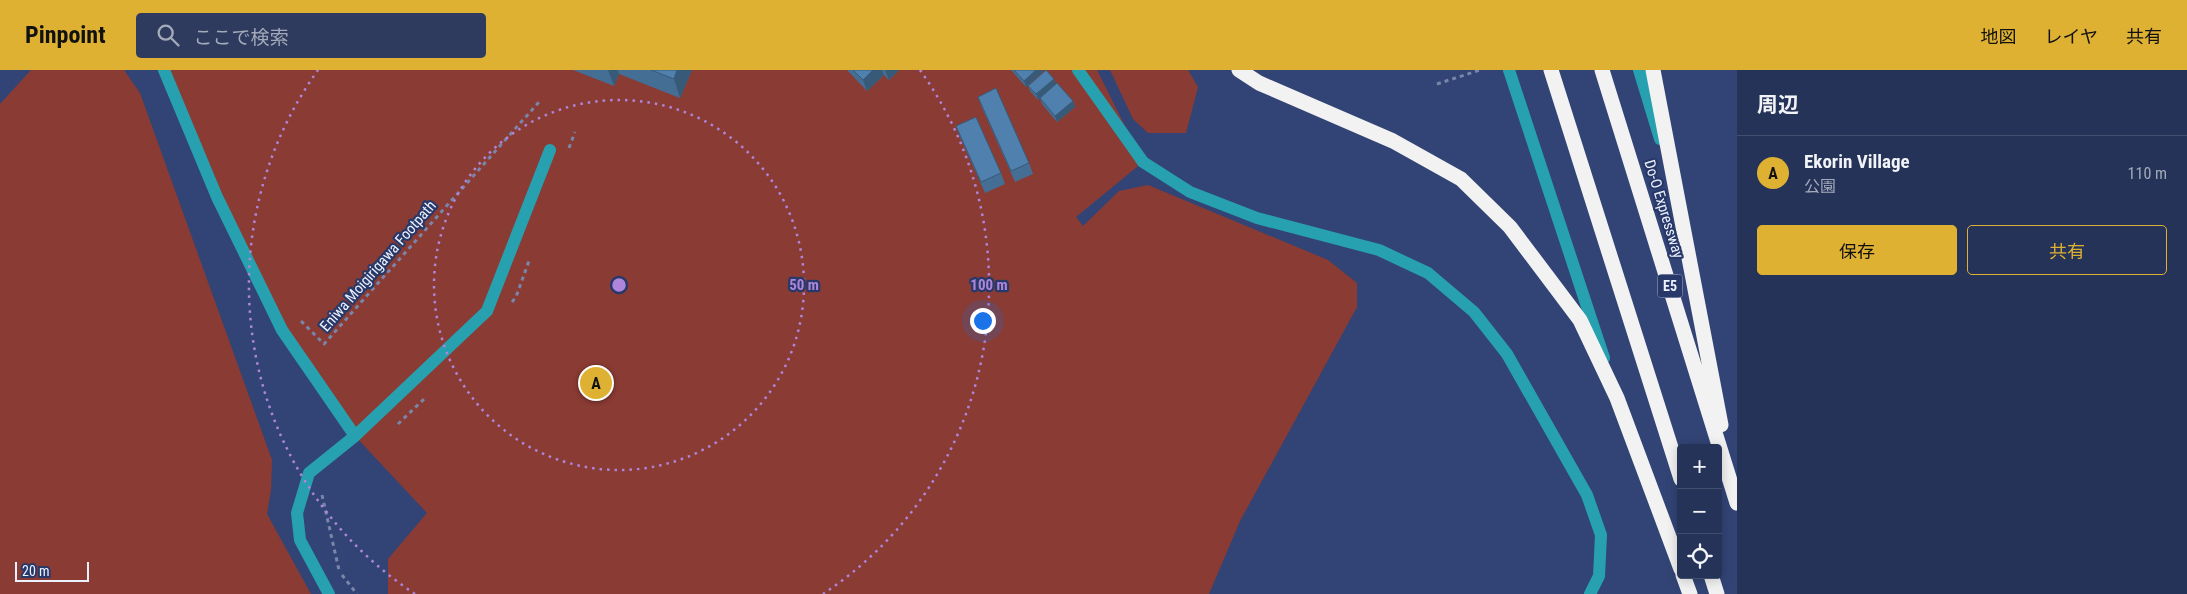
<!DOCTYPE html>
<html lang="ja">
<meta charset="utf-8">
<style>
body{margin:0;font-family:"Roboto Condensed","Noto Sans JP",sans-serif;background:#2e3b5e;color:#f1f3f6}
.controls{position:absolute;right:15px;bottom:15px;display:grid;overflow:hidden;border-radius:5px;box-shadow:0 2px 12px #0003}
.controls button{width:45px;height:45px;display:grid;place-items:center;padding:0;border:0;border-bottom:1px solid #424e6e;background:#263358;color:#f1f3f6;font:25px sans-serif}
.scale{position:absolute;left:15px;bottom:12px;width:74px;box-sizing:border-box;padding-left:5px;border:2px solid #ecf1fe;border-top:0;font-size:14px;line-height:18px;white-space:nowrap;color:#ecf1fe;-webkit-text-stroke:4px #283969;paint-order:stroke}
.you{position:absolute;left:982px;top:250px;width:18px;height:18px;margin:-12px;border:4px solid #fff;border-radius:50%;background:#1a73e8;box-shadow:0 0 0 8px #1a73e833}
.badge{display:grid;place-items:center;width:32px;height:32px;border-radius:50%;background:#deb133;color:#111;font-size:16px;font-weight:700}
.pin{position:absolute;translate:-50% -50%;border:2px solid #fff;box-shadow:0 1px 5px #0006}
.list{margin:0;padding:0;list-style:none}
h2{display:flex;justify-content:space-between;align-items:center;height:65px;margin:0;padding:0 20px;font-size:21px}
h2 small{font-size:16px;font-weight:400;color:#a4aaba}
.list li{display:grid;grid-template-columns:32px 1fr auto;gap:15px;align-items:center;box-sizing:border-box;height:75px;padding:0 20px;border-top:1px solid #424e6e}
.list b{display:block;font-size:19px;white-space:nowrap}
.list p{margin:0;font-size:16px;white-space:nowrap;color:#a4aaba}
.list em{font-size:16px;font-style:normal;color:#a4aaba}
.actions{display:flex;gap:10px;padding:15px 20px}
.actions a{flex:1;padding:11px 0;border:1px solid #deb133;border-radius:5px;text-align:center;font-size:18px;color:#deb133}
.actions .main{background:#deb133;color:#111}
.icon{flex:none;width:28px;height:28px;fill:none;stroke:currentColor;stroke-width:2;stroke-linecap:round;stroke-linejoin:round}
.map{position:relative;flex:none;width:1737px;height:524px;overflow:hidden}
header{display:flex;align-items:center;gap:30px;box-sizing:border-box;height:70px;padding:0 25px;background:#deb133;color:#111}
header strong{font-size:24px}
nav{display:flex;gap:28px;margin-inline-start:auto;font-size:18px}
.search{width:350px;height:45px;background:#2e3b5e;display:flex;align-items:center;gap:12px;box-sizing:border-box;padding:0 18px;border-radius:5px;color:#a4aaba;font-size:19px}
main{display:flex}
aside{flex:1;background:#263358}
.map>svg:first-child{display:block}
.green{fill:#8a3b33}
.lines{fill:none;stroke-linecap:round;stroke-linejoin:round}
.path{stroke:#7986a9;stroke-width:3;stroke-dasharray:4 4;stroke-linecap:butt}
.minor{stroke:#27a0af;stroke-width:12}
.highway{stroke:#f2f2f2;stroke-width:15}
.wall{fill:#456e95}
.shaded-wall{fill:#385a79}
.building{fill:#5080ad;stroke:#385a79}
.ring{fill:none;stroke:#ae85db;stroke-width:2.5;stroke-dasharray:2.5 5}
.labels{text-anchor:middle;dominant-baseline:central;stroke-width:4.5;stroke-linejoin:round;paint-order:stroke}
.shield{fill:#283969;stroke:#b1bad1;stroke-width:1}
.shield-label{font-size:14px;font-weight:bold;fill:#ecf1fe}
.street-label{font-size:15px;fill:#ecf1fe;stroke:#283969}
.centre{fill:#ae85db;stroke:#283969;stroke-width:2.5}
.ring-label{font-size:15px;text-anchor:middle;font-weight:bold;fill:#ae85db;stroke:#283969;stroke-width:4.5;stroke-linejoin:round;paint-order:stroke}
</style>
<header>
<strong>Pinpoint</strong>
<div class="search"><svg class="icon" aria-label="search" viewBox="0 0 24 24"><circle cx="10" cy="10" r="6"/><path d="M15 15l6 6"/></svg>ここで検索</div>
<nav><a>地図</a><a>レイヤ</a><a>共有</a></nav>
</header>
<main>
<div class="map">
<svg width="1737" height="524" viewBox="0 0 1737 524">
<rect width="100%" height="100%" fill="#324475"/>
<path class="green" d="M31 0H124L140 23 272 390 271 420 267 444 311 524H0V34Z
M166 0H1097L1143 92 1076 147 1083 156 1119 121 1148 115 1328 190 1357 213V237L1240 451 1209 524H388V489L427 443 355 366 282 260Z
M1110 0H1188L1198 17 1186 63H1148L1133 49Z"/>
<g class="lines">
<path class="path" d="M1437 14 1480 0
M569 78 575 62
M512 232 516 227 530 188
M301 251 324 274 539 32
M398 354 424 329
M322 425 339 500
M342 505 357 524"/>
<path class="minor" d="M164 0 217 127 282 260 355 366 309 403 297 443 300 470 329 524
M1078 0 1143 92 1190 122 1257 148 1379 180 1428 203 1474 242 1507 284 1587 425 1601 465 1599 506 1590 524
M1509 0 1604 288
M1639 0 1660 69
M355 366 487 241 550 80"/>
<path class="highway" d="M1239 0 1259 13 1393 71 1461 109 1510 157 1580 250 1617 328 1681 499
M1551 0 1681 409
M1602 0 1737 433
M1653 0 1721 355
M1683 505 1690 524
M1711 505 1717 524"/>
</g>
<path class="wall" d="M573 0H692L680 28 619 4 614 16Z
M847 0H899L889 10 884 5 867 21Z
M1011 0H1043V1L1026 17Z
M1056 14 1073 31 1075 37 1057 52 1042 34 1040 28 1038 30 1030 21 1028 16Z
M978 27 1029 93 1033 104 1015 112 982 38Z
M956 56 1001 103 1005 114 985 123 960 67Z"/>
<path class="shaded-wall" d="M608 0H618L619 4 614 16Z
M677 0H692L680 28 674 9Z
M873 0H882L884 5 867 21 863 10Z
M885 0H899L889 10Z
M1036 0H1043V1L1026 17 1024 11Z
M1054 9 1056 14 1038 30 1036 24Z
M1073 31 1075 37 1057 52 1055 46Z"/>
<path class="building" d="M651 0H677L674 9Z
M853 0H873L863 10Z
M1014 0H1036L1024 11Z
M1046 0 1054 9 1036 24 1028 16Z
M1057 13 1073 31 1055 46 1040 28Z
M996 18 1029 93 1011 101 978 27Z
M976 47 1001 103 981 112 956 56Z"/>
<g class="ring">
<circle cx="619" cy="215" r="185"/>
<path d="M415 524A370 370 0 0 1 318 0M920 0A370 370 0 0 1 823 524"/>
</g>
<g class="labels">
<rect class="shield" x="1657.5" y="204.5" width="25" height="23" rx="4"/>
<g class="shield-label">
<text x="1670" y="216">E5</text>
</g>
<g class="street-label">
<text transform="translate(1664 139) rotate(73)">Do-O Expressway</text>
<text transform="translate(378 196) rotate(-49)">Eniwa Moigirigawa Footpath</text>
</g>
</g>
<circle cx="619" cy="215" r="8" class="centre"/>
<g class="ring-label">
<text x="804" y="220">50 m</text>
<text x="989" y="220">100 m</text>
</g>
</svg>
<div class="controls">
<button>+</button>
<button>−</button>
<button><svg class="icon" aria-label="locate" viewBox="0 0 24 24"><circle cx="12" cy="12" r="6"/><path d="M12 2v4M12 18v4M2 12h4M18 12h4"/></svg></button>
</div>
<div class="scale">20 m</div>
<div class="you"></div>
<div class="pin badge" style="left:596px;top:313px">A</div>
</div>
<aside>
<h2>周辺<small></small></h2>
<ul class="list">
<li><span class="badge">A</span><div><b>Ekorin Village</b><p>公園</p></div><em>110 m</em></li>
</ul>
<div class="actions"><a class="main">保存</a><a>共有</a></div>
</aside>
</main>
